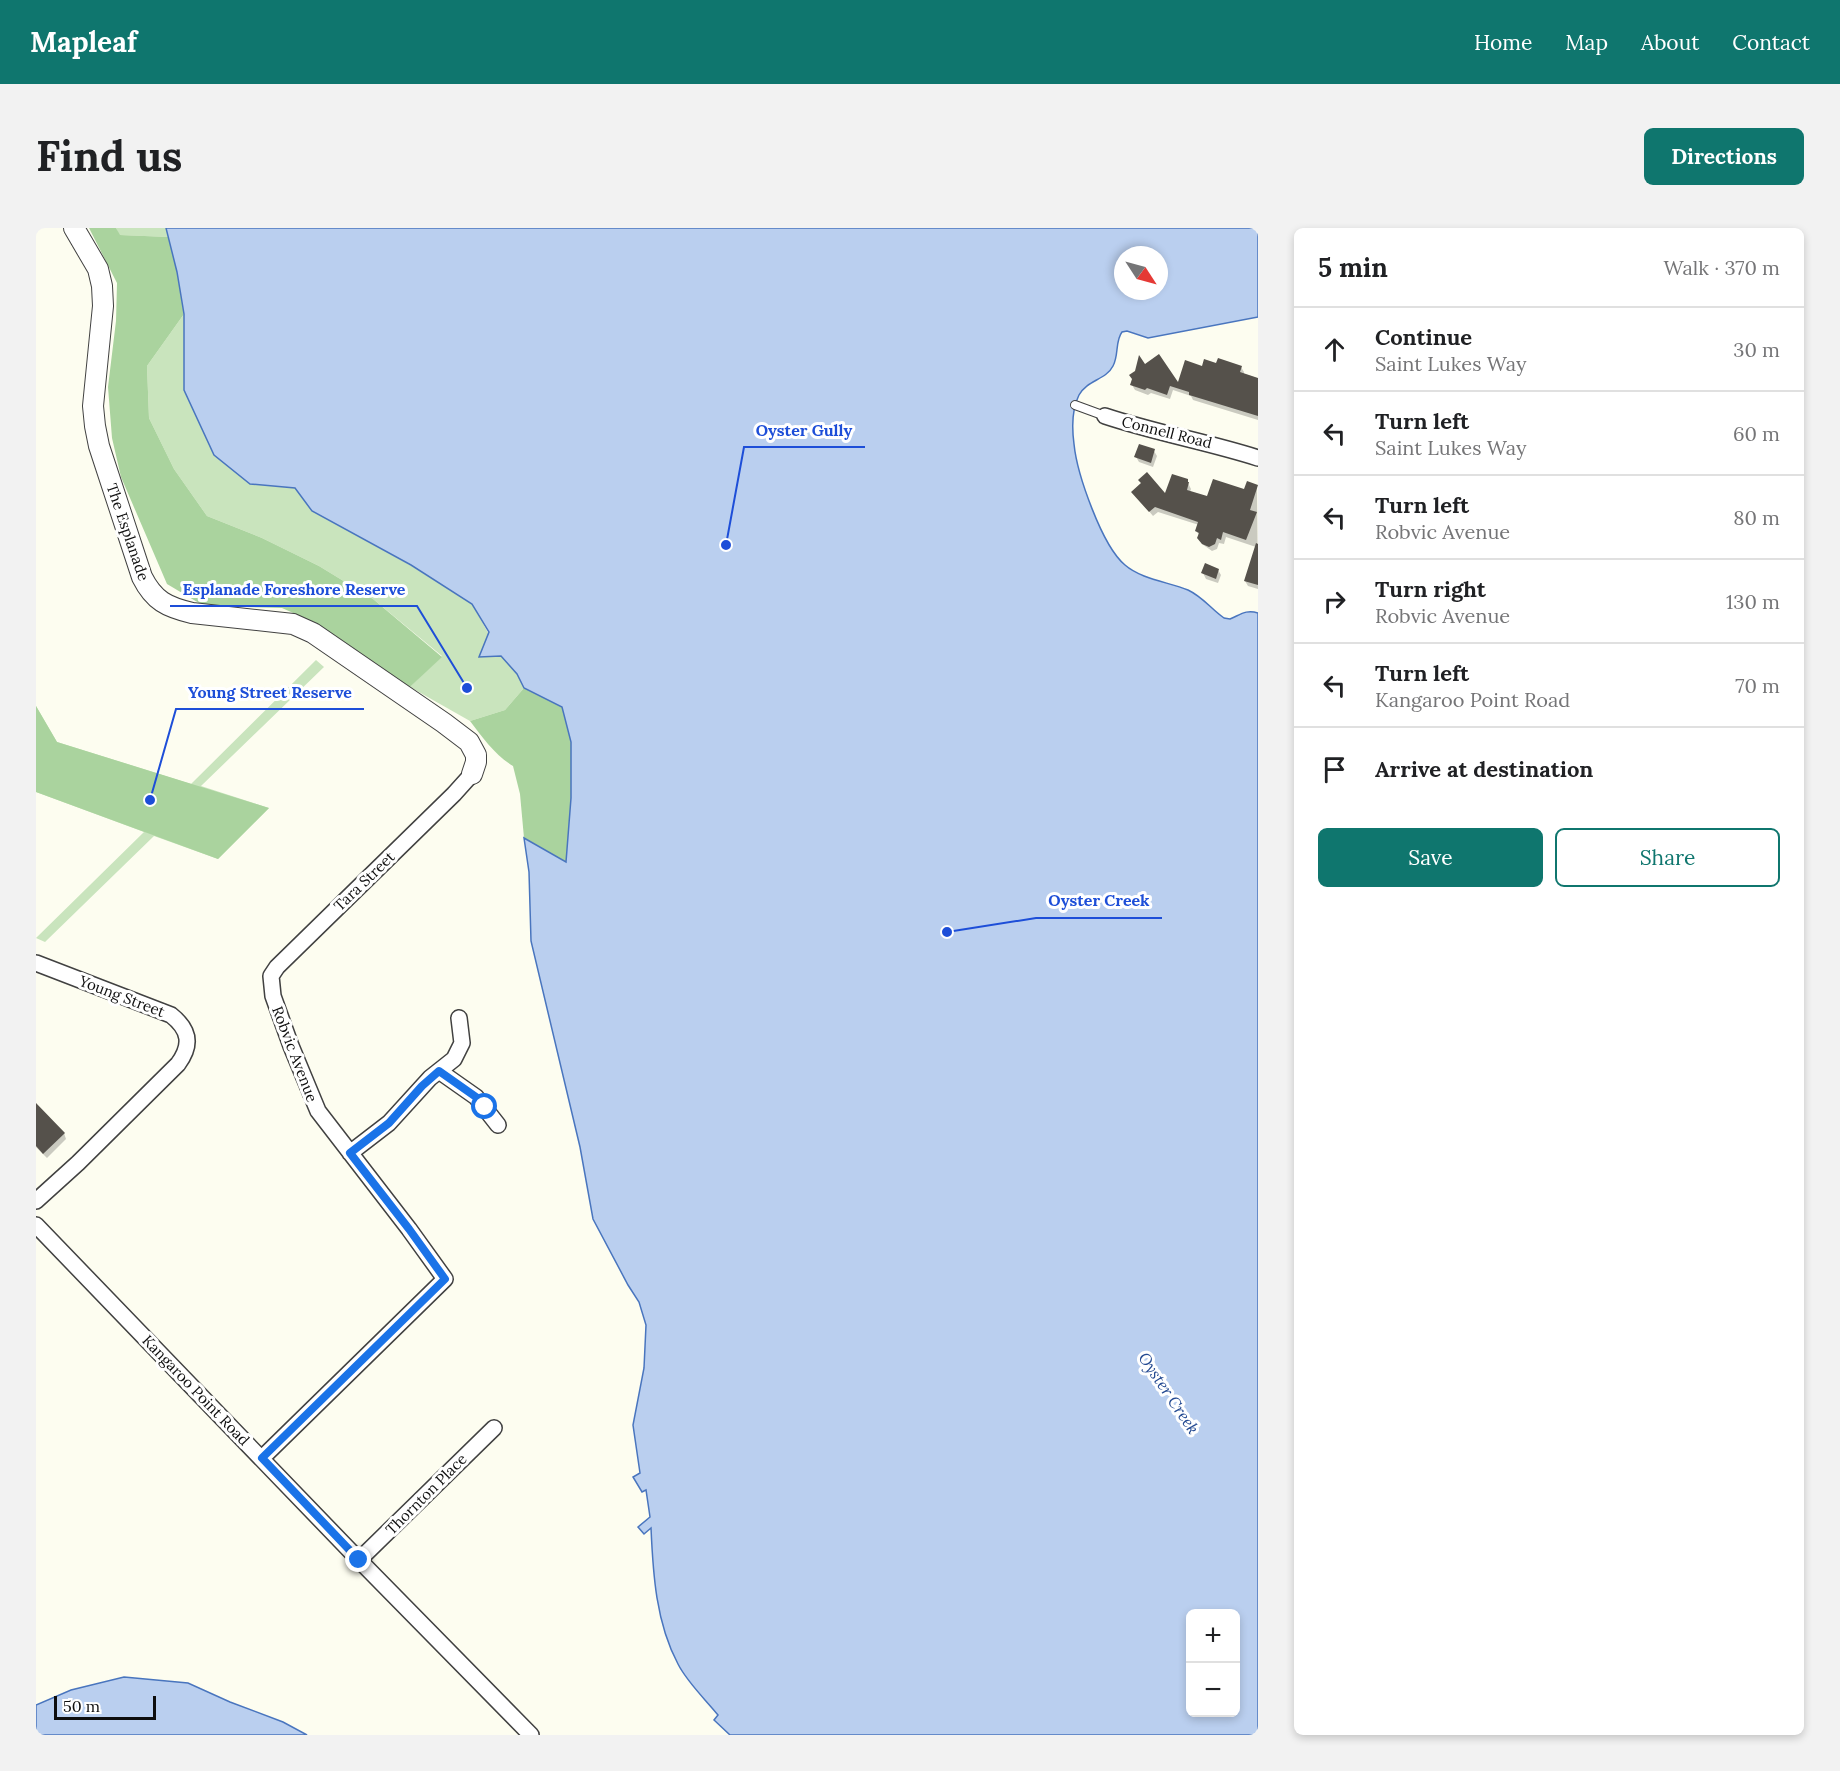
<!DOCTYPE html>
<meta charset="utf-8">
<style>
body{margin:0;font-family:Lora,serif;background:#f2f2f2;color:#202124}
.controls{position:absolute;right:18px;bottom:18px;display:grid;overflow:hidden;border-radius:9px;box-shadow:0 3px 9px #0003}
.controls button{width:54px;height:54px;display:grid;place-items:center;padding:0;border:0;border-bottom:2px solid #e0e0e0;background:#fff;color:#202124;font:30px sans-serif}
.compass{position:absolute;left:1078px;top:18px;width:54px;height:54px;border-radius:50%;background:#fff;box-shadow:0 3px 9px #0003;rotate:126deg}
.scale{position:absolute;left:18px;bottom:15px;width:102px;box-sizing:border-box;padding-left:6px;border:3px solid #0e0e0e;border-top:0;font-size:16px;line-height:21px;white-space:nowrap;color:#0e0e0e;-webkit-text-stroke:4px #fff;paint-order:stroke}
.stop{position:absolute;width:18px;height:18px;margin:-14px;border:4px solid #1a73e8;border-radius:50%;background:#fff}
.stop.end{background:#1a73e8;border-color:#fff;box-shadow:0 2px 6px #0008}
.list{margin:0;padding:0;list-style:none}
h2{display:flex;justify-content:space-between;align-items:center;height:78px;margin:0;padding:0 24px;font-size:26px}
h2 small{font-size:20px;font-weight:400;color:#757577}
.list li{display:grid;grid-template-columns:39px 1fr auto;gap:18px;align-items:center;box-sizing:border-box;height:84px;padding:0 24px;border-top:2px solid #e0e0e0}
.list b{display:block;font-size:22px;white-space:nowrap}
.list p{margin:0;font-size:20px;white-space:nowrap;color:#757577}
.list em{font-size:20px;font-style:normal;color:#757577}
.actions{display:flex;gap:12px;padding:18px 24px}
.actions a{flex:1;padding:14px 0;border:2px solid #0f766e;border-radius:9px;text-align:center;font-size:21px;color:#0f766e}
.actions .main{background:#0f766e;color:#fff}
.icon{flex:none;width:33px;height:33px;fill:none;stroke:currentColor;stroke-width:2;stroke-linecap:round;stroke-linejoin:round}
.map{position:relative;flex:none;width:1222px;height:1507px;overflow:hidden;border-radius:9px}
header{display:flex;align-items:center;gap:36px;box-sizing:border-box;height:84px;padding:0 30px;background:#0f766e;color:#fff}
header strong{font-size:28px}
nav{display:flex;gap:33px;margin-inline-start:auto;font-size:21px}
.intro{display:flex;align-items:center;justify-content:space-between;box-sizing:border-box;height:144px;padding:0 36px}
h1{margin:0;font-size:42px}
.button{padding:15px 27px;border-radius:9px;background:#0f766e;color:#fff;font-size:21px;font-weight:700}
main{display:flex;gap:36px;padding:0 36px}
aside{flex:1;background:#fff;border-radius:9px;box-shadow:0 3px 9px #0003}
.map>svg:first-child{display:block}
.green{fill:#c9e4bd}
.forest{fill:#aad39e}
.water{fill:#bacfef;stroke:#4975be;stroke-width:1.5;fill-rule:evenodd}
.shadow{fill:#0003}
.building{fill:#55514b}
.lines{fill:none;stroke-linecap:round;stroke-linejoin:round}
.service-casing{stroke:#414141;stroke-width:10}
.minor-casing{stroke:#414141;stroke-width:18}
.tertiary-casing{stroke:#414141;stroke-width:22}
.service{stroke:#fff;stroke-width:8}
.minor{stroke:#fff;stroke-width:15}
.tertiary{stroke:#fff;stroke-width:20}
.route{stroke:#1a73e8;stroke-width:8}
.labels{text-anchor:middle;dominant-baseline:central;stroke-width:6;stroke-linejoin:round;paint-order:stroke}
.street-label{font-size:15px;fill:#0e0e0e;stroke:#fff}
.water-label{font-size:16px;font-style:italic;fill:#244a92;stroke:#fff}
.leader{fill:none;stroke:#1d4ed8;stroke-width:2}
.callout-dot{fill:#1d4ed8;stroke:#fff;stroke-width:2}
.callout-label{font-size:16px;text-anchor:middle;font-weight:bold;fill:#1d4ed8;stroke:#fff;stroke-width:6;stroke-linejoin:round;paint-order:stroke}
</style>
<header>
<strong>Mapleaf</strong>
<nav><a>Home</a><a>Map</a><a>About</a><a>Contact</a></nav>
</header>
<div class="intro"><h1>Find us</h1><a class="button">Directions</a></div>
<main>
<div class="map">
<svg width="1222" height="1507" viewBox="0 0 1222 1507">
<rect width="100%" height="100%" fill="#fdfdf0"/>
<path class="green" d="M80 0H130L133 9 83 7Z
M148 86V162L214 256 259 260 276 283 374 337 436 376 465 428 481 446 488 460 469 482 434 493 374 459 406 428 337 371 283 338 226 310 171 288 138 241 113 190 111 138Z
M280 432 288 439 165 558 233 580 182 631 118 608 9 714 0 710 108 604 0 564V478L21 514 155 556Z"/>
<path class="forest" d="M53 0H80L84 7 133 9 141 44 148 86 111 138 113 190 138 241 171 288 226 310 283 338 337 371 406 429 374 459 282 396 246 380 168 378 131 356 85 249 76 210 72 159 80 93 81 55Z
M488 460 526 479 535 514V570L530 635 488 610 484 566 477 538C459 527 447 510 434 493L469 482Z
M0 478 21 514 233 580 182 631 0 564Z"/>
<path class="water" d="M130 0H1222V89L1112 110 1091 103 1086 104C1079 113 1083 127 1077 138 1070 152 1051 152 1043 167 1036 181 1036 201 1038 216 1041 246 1066 318 1089 337 1105 351 1132 354 1152 362 1167 369 1175 381 1188 390L1194 391C1204 387 1210 381 1222 385V1507H694L678 1492 682 1487C669 1471 651 1454 642 1436 620 1395 617 1346 615 1300L608 1306 602 1299 614 1289 610 1262 606 1264 597 1249 604 1245 597 1197 608 1140 610 1097 603 1074 592 1057 557 991 544 919 495 713 493 644 488 610 530 634 535 570V514L526 479 488 460 481 446 465 428 443 429 453 404 436 376 375 337 276 283 259 260 214 256 178 227 148 162V86L141 44ZM1087 27H1123V63H1087ZM1154 1386H1200V1484H1154Z
M88 1449 152 1455 194 1474 247 1494 271 1507H0V1477L35 1462Z"/>
<path class="shadow" d="M1181 137 1205 139 1208 144V146L1222 151V192L1157 172 1155 168 1137 162 1134 171 1115 165 1112 167 1099 162 1096 157 1109 138 1142 157 1167 139Z
M1118 223 1121 228 1117 239 1103 234 1100 229Z
M1151 253 1155 261 1154 264 1172 270 1209 263 1221 258 1222 361 1212 358 1209 353 1220 319 1190 309 1188 316 1183 315 1181 321 1176 323 1166 316 1161 303 1163 297 1122 284 1117 288 1097 264 1130 268Z
M1182 342 1185 347 1182 355 1170 351 1167 345Z
M0 880 28 905 30 911 11 930 0 919Z"/>
<path class="building" d="M1123 126 1142 154 1149 132 1166 138 1168 131 1180 135 1182 130 1206 138 1204 144 1222 150V188L1153 167V164L1134 158 1131 167 1111 160 1109 162 1094 157 1096 151 1093 147 1099 143 1103 127 1109 136Z
M1103 216 1119 221 1115 235 1098 229Z
M1111 244 1129 265 1136 246 1152 251V254H1153L1151 262 1171 268 1177 251 1208 261 1211 253 1222 257 1214 282 1221 284 1210 312 1187 304 1185 312 1181 310 1179 316 1173 319 1166 316 1161 310 1163 305 1159 303 1162 294 1119 279 1113 284 1095 264 1105 255 1102 252Z
M1220 315 1222 316V357L1208 353Z
M1169 335 1183 341 1180 351 1165 345Z
M0 875 29 905 7 926 0 918Z"/>
<g class="lines">
<defs>
<path id="service" d="M1039 177 1069 188"/>
<path id="minor" d="M1069 188C1120 205 1172 214 1222 230
M0 735 135 787C154 802 156 817 142 836L42 935 0 973
M403 843 440 869 462 897
M314 925 353 895 394 850 418 831 426 815 423 790
M0 997 323 1332 495 1507
M226 1230 409 1051 373 1001 282 883 255 818 237 768 235 748 241 739 418 566 436 546
M323 1332 458 1200"/>
<path id="tertiary" d="M38 0 62 41 66 58 67 78 57 178 59 198 63 218 106 349C118 373 131 379 156 385L257 396 277 405 408 495 433 514 440 527V534L436 546"/>
</defs>
<use href="#service" class="service-casing"/>
<use href="#minor" class="minor-casing"/>
<use href="#tertiary" class="tertiary-casing"/>
<use href="#service" class="service"/>
<use href="#minor" class="minor"/>
<use href="#tertiary" class="tertiary"/>
</g>
<g class="lines">
<path class="route" d="M323 1332 226 1230 409 1051 373 1001 314 925 353 895 386 858 403 843 440 869 449 879"/>
</g>
<g class="labels">
<g class="street-label">
<text transform="translate(1131 204) rotate(14)">Connell Road</text>
<text transform="translate(92 304) rotate(71)">The Esplanade</text>
<text transform="translate(328 653) rotate(-44)">Tara Street</text>
<text transform="translate(86 768) rotate(21)">Young Street</text>
<text transform="translate(259 826) rotate(69)">Robvic Avenue</text>
<text transform="translate(160 1162) rotate(46)">Kangaroo Point Road</text>
<text transform="translate(390 1266) rotate(-45)">Thornton Place</text>
</g>
<g class="water-label">
<text transform="translate(1133 1165) rotate(56)">Oyster Creek</text>
</g>
</g>
<path class="leader" d="M690 317L708 219H829M431 460L381 378H134M114 572L140 481H328M911 704L1000 690H1126"/>
<g class="callout-dot">
<circle cx="690" cy="317" r="6"/>
<circle cx="431" cy="460" r="6"/>
<circle cx="114" cy="572" r="6"/>
<circle cx="911" cy="704" r="6"/>
</g>
<g class="callout-label">
<text x="768" y="208">Oyster Gully</text>
<text x="258" y="367">Esplanade Foreshore Reserve</text>
<text x="234" y="470">Young Street Reserve</text>
<text x="1063" y="678">Oyster Creek</text>
</g>
</svg>
<div class="controls">
<button>+</button>
<button>−</button>
</div>
<svg class="compass" viewBox="-18 -18 36 36"><path d="M0-13l5 13h-10z" fill="#e53935"/><path d="M0 13l5-13h-10z" fill="#757577"/></svg>
<div class="scale">50 m</div>
<div class="stop" style="left:449px;top:879px"></div>
<div class="stop end" style="left:323px;top:1332px"></div>
</div>
<aside>
<h2>5 min<small>Walk · 370 m</small></h2>
<ul class="list">
<li><svg class="icon" aria-label="ahead" viewBox="0 0 24 24"><path d="M12 20V5M6 11l6-6 6 6"/></svg><div><b>Continue</b><p>Saint Lukes Way</p></div><em>30 m</em></li>
<li><svg class="icon" aria-label="left" viewBox="0 0 24 24"><path d="M17 20v-9H6M10 6l-5 5 5 5"/></svg><div><b>Turn left</b><p>Saint Lukes Way</p></div><em>60 m</em></li>
<li><svg class="icon" aria-label="left" viewBox="0 0 24 24"><path d="M17 20v-9H6M10 6l-5 5 5 5"/></svg><div><b>Turn left</b><p>Robvic Avenue</p></div><em>80 m</em></li>
<li><svg class="icon" aria-label="right" viewBox="0 0 24 24"><path d="M7 20v-9h11M14 6l5 5-5 5"/></svg><div><b>Turn right</b><p>Robvic Avenue</p></div><em>130 m</em></li>
<li><svg class="icon" aria-label="left" viewBox="0 0 24 24"><path d="M17 20v-9H6M10 6l-5 5 5 5"/></svg><div><b>Turn left</b><p>Kangaroo Point Road</p></div><em>70 m</em></li>
<li><svg class="icon" aria-label="arrive" viewBox="0 0 24 24"><path d="M6 21V4h12l-3 4 3 4H6"/></svg><div><b>Arrive at destination</b></div></li>
</ul>
<div class="actions"><a class="main">Save</a><a>Share</a></div>
</aside>
</main>
